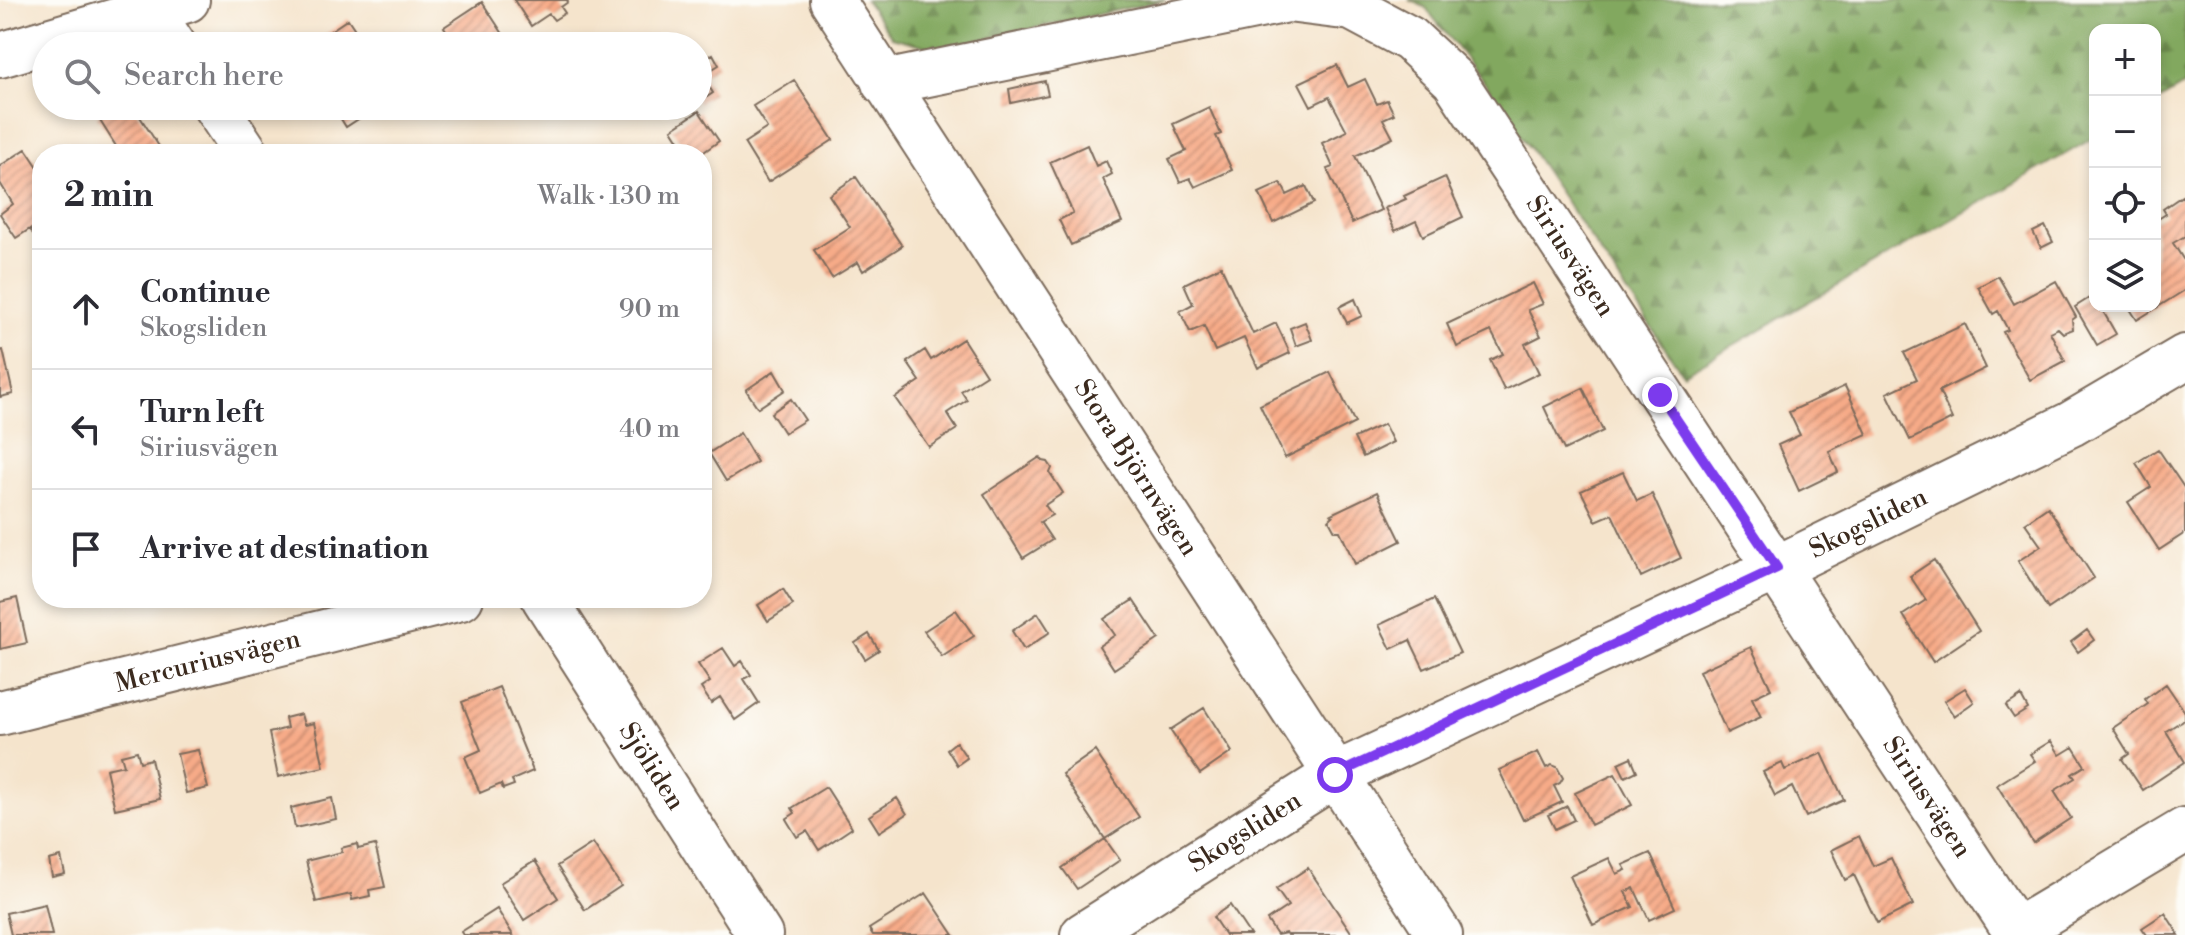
<!DOCTYPE html>
<meta charset="utf-8">
<style>
body{margin:0;font-family:"Libre Bodoni",serif;background:#f2f2f3;color:#2b2b33}
.controls{position:absolute;right:24px;top:24px;display:grid;overflow:hidden;border-radius:16px;box-shadow:0 4px 12px #0003}
.controls button{width:72px;height:72px;display:grid;place-items:center;padding:0;border:0;border-bottom:2px solid #e1e1e2;background:#fff;color:#2b2b33;font:40px sans-serif}
.stop{position:absolute;width:24px;height:24px;margin:-18px;border:6px solid #7c3aed;border-radius:50%;background:#fff}
.stop.end{background:#7c3aed;border-color:#fff;box-shadow:0 2px 8px #0008}
.list{margin:0;padding:0;list-style:none}
h2{display:flex;justify-content:space-between;align-items:center;height:104px;margin:0;padding:0 32px;font-size:34px}
h2 small{font-size:26px;font-weight:400;color:#7c7c81}
.list li{display:grid;grid-template-columns:52px 1fr auto;gap:24px;align-items:center;box-sizing:border-box;height:120px;padding:0 32px;border-top:2px solid #e1e1e2}
.list b{display:block;font-size:30px;white-space:nowrap}
.list p{margin:0;font-size:26px;white-space:nowrap;color:#7c7c81}
.list em{font-size:26px;font-style:normal;color:#7c7c81}
.icon{flex:none;width:44px;height:44px;fill:none;stroke:currentColor;stroke-width:2;stroke-linecap:round;stroke-linejoin:round}
.map{position:relative;flex:none;width:2185px;height:935px;overflow:hidden}
.search{position:absolute;background:#fff;box-shadow:0 4px 12px #0003;left:32px;top:32px;width:680px;height:88px;display:flex;align-items:center;gap:20px;box-sizing:border-box;padding:0 28px;border-radius:44px;color:#7c7c81;font-size:30px}
.panel{position:absolute;background:#fff;box-shadow:0 4px 12px #0003;left:32px;top:144px;width:680px;height:464px;border-radius:32px}
.map>svg:first-child{display:block}
.forest{fill:url(#forest-firs);stroke:#5e693e;stroke-width:2}
.building{fill:url(#building-hatch)}
.lines{fill:none;stroke-linecap:round;stroke-linejoin:round}
.minor-casing{stroke:#7c6b5b;stroke-width:48}
.minor{stroke:#fff;stroke-width:44}
.route{stroke:#7c3aed;stroke-width:10}
.labels{text-anchor:middle;dominant-baseline:central;stroke-width:7;stroke-linejoin:round;paint-order:stroke}
.street-label{font-size:26px;fill:#3b2a1e;stroke:#fdfcf7}
</style>
<div class="map">
<svg width="2185" height="935" viewBox="0 0 2185 935">
<defs>
<pattern id="forest-firs" width="22" height="20" patternUnits="userSpaceOnUse" patternTransform="scale(2)"><rect width="22" height="20" fill="#82a85e"/><path d="M5 1l3.5 6h-7zM16 11l3.5 6h-7z" fill="#6c894d"/></pattern>
<pattern id="building-hatch" width="6" height="6" patternUnits="userSpaceOnUse" patternTransform="scale(2)"><rect width="6" height="6" fill="#f7ab88"/><path d="M-1 1l2-2M0 6l6-6M5 7l2-2" fill="none" stroke="#c98b6f"/></pattern>
</defs>
<rect width="100%" height="100%" fill="#fdfcf7"/>
<filter id="ink" filterUnits="userSpaceOnUse"><feTurbulence type="fractalNoise" baseFrequency=".0125" numOctaves="2"/><feDisplacementMap in="SourceGraphic" scale="16" xChannelSelector="R" yChannelSelector="G"/><feConvolveMatrix kernelMatrix="1 2 1 2 8 2 1 2 1" color-interpolation-filters="sRGB"/></filter>
<filter id="wash" filterUnits="userSpaceOnUse"><feTurbulence type="fractalNoise" baseFrequency=".006" numOctaves="4" result="noise"/><feDisplacementMap in="SourceGraphic" scale="32" xChannelSelector="R" yChannelSelector="G"/><feGaussianBlur stdDeviation="1.8" result="paint"/><feColorMatrix in="noise" values="0 0 0 0 0 0 0 0 0 0 0 0 0 0 0 0 0 1.4 0 .05"/><feComposite in="paint" operator="in"/></filter>
<g filter="url(#wash)">
<rect width="100%" height="100%" fill="#f5e4cc"/>
<path class="forest" d="M865 0H1165L937 49 892 37Z
M1409 0H2185V85L2155 103V30H2095V137L1683 374 1490 90 1425 7Z"/>
<g id="blocks">
<path class="building" d="M514 0H567L568 2 561 7 565 13 554 20 549 14 531 26Z
M482 2 503 34 485 46H457L444 27Z
M348 19 362 40 366 37 373 46H321L317 40Z
M713 54 719 65 704 74 698 63Z
M1337 65 1348 87 1365 79 1377 104 1387 100 1394 114 1383 119 1393 138 1355 156 1381 210 1352 223 1327 169 1333 167 1322 143 1347 131 1329 97 1311 106 1299 83Z
M698 69 713 93 698 103Z
M794 80 833 140 768 182 744 143 767 128 753 106Z
M1045 81 1048 95 1011 103 1009 89Z
M112 106H133L164 154H121L97 116Z
M333 106H361L366 114 346 127Z
M1209 107 1221 134 1216 136 1232 170 1195 187 1190 178 1180 182 1169 159 1186 151 1173 124Z
M699 111 719 141 701 154H688L672 129Z
M1087 145 1096 166 1106 161 1112 174 1103 179 1122 222 1071 245 1059 220 1073 213 1050 162Z
M26 149 42 173V235L36 239 30 229 16 238 0 214 13 204 0 183V166Z
M856 177 902 246 863 271 858 262 832 278 814 250 850 227 829 195Z
M1445 177 1463 217 1423 236 1416 221 1395 231 1385 208 1406 199 1404 196Z
M1281 183 1287 195 1306 186 1314 203 1273 223 1259 193Z
M2182 196 2185 201V236L2173 243 2185 262V290L2137 320 2128 306H2155V221L2166 214 2163 209Z
M2045 226 2053 242 2041 248 2033 232Z
M1221 266 1253 334 1276 323 1290 353 1258 368 1244 338 1215 351 1204 326 1190 332 1180 311 1193 304 1184 284Z
M1998 276 2014 304 2056 281 2076 317 2072 320 2073 329 2063 333 2058 328 2050 332 2065 361 2030 380 2003 332 2008 330 1998 311 1993 314 1978 287Z
M1533 283 1543 304 1528 310 1541 336 1525 344 1539 373 1504 390 1490 360 1503 354 1491 331 1457 347 1447 324Z
M2094 295 2095 306H2100L2116 334 2097 345 2075 307Z
M1355 299 1362 316 1347 323 1339 307Z
M1305 322 1312 340 1296 346 1290 328Z
M1965 324 1986 368 1939 391 1952 419 1910 440 1887 393 1917 379 1904 353Z
M963 339 986 375 961 391 967 400 947 413 957 429 929 447 895 398 920 381 907 362 925 350 931 360Z
M3 350 13 394 0 397V351Z
M774 371 785 390 758 408 746 390Z
M1330 372 1355 423 1285 458 1260 405Z
M1845 386 1867 434 1829 451 1838 472 1799 491 1778 445 1800 435 1789 412Z
M1583 388 1603 431 1564 450 1544 407Z
M791 399 805 420 784 433 771 413Z
M1384 424 1393 442 1363 457 1354 438Z
M740 433 757 462 726 481 709 453Z
M2158 449 2185 489V533L2159 550 2128 502 2151 487 2136 463Z
M1040 457 1043 461 1048 462 1052 468 1050 473 1063 493 1045 505 1052 515 1040 522 1052 540 1023 558 984 494Z
M1623 472 1637 501 1652 494 1681 558 1641 577 1612 514 1596 521 1581 491Z
M1377 492 1401 541 1355 564 1340 531H1335L1329 520 1333 516 1331 514Z
M2048 507 2094 578 2048 609 2018 561 2041 546 2025 523Z
M1934 560 1979 631 1933 662 1903 615 1926 600 1910 576Z
M783 589 793 605 768 621 758 605Z
M17 598 27 643 0 649V602Z
M1434 599 1460 653 1424 669 1410 640 1391 649 1379 625Z
M1133 600 1159 639 1114 669 1099 646 1115 635 1104 619Z
M956 610 974 636 942 657 924 631Z
M1038 613 1050 632 1024 650 1012 631Z
M2087 630 2094 640 2078 652 2071 642Z
M869 634 879 650 865 659 855 643Z
M1751 647 1771 689 1752 698 1761 717 1727 733 1699 671Z
M723 648 735 666 742 661 751 675 744 679 759 703 735 720 720 697 711 703 701 688 710 682 698 664Z
M2166 684 2185 712V719L2166 731 2185 762 2143 790 2122 759 2129 754 2113 728 2148 704 2145 699Z
M499 687 533 771 512 780 514 785 503 789 501 784 480 793 465 757 481 750 462 702Z
M1965 688 1974 702 1954 716 1944 701Z
M2021 696 2028 709 2014 718 2006 706Z
M1204 708 1232 752 1200 774 1170 730Z
M301 714 304 725 314 723 324 767 278 777 269 733 287 728 285 718Z
M2051 741 2060 755 2073 747 2085 766 2072 774 2075 778 2054 791 2071 818 2033 843 1997 785 2035 761 2030 754Z
M956 742 967 758 957 765 947 749Z
M198 750 208 788 186 793 177 754Z
M137 751 140 762 151 759 160 799 115 809 106 769 124 765 121 755Z
M1095 751 1139 817 1105 839 1120 860 1077 889 1062 868 1105 839 1062 774Z
M1538 752 1546 768 1552 765 1557 767 1563 778 1560 783 1554 786 1562 802 1523 820 1499 770Z
M1822 753 1844 800 1806 817 1792 787 1775 796 1763 772 1782 763 1785 770Z
M1631 757 1637 771 1625 777 1618 763Z
M1615 774 1632 805 1591 825 1575 793Z
M826 787 852 828 819 850 807 831 797 837 786 819 795 813 792 808Z
M332 798 336 819 295 828 291 808Z
M897 798 907 814 879 832 869 816Z
M1567 806 1574 820 1555 829 1548 815Z
M1859 836 1873 866 1891 858 1913 905 1877 923 1854 875 1845 880 1831 850Z
M593 843 621 886 585 910 557 866Z
M357 844 358 849 375 845 385 887 369 890 370 896 352 900 351 894 316 902 306 861 342 852 341 848Z
M1650 853 1675 908 1649 920 1634 888 1625 892 1633 907 1593 925 1570 876 1609 858 1617 874 1626 870 1623 865Z
M61 857 65 874 52 877 49 860Z
M535 861 558 898 524 920 500 883Z
M1308 868 1353 935H1287L1286 933 1277 935 1267 920 1288 906 1276 889Z
M926 893 954 935H873L869 929Z
M45 904 52 935H11L6 913Z
M1230 905 1250 935H1225L1213 917Z
M497 909 513 935H463L461 932Z
M2165 913 2179 935H2147L2142 928Z"/>
</g>
</g>
<g filter="url(#ink)">
<use href="#blocks" fill-opacity="0" stroke="#7c6b5b" stroke-width="2"/>
<g class="lines">
<defs>
<g id="minor">
<path d="M144 0 174 46"/>
<path id="s1" d="M832 0 1440 935"/>
<path d="M0 55 187 0"/>
<path id="s2" d="M884 83 1288 0 1352 8 1410 39 1454 80 2018 935"/>
<path d="M215 106 247 154"/>
<path id="s3" d="M544 598 760 935"/>
<path id="s4" d="M0 713 461 598"/>
<path d="M2016 931 2185 830"/>
<path id="s5" d="M1083 935 1335 775 1777 568 2071 424 2185 357"/>
</g>
</defs>
<use href="#minor" class="minor-casing"/>
<use href="#minor" class="minor"/>
</g>
</g>
<g class="lines" filter="url(#ink)">
<path class="route" d="M1335 775 1777 568 1660 395"/>
</g>
<g class="labels">
<g class="street-label">
<text stroke="none"><textPath href="#s2" startOffset="814">Siriusvägen</textPath></text>
<text stroke="none"><textPath href="#s1" startOffset="558">Stora Björnvägen</textPath></text>
<text stroke="none"><textPath href="#s5" startOffset="888">Skogsliden</textPath></text>
<text stroke="none"><textPath href="#s4" startOffset="214">Mercuriusvägen</textPath></text>
<text stroke="none"><textPath href="#s3" startOffset="200">Sjöliden</textPath></text>
<text stroke="none"><textPath href="#s2" startOffset="1462">Siriusvägen</textPath></text>
<text stroke="none"><textPath href="#s5" startOffset="192">Skogsliden</textPath></text>
</g>
</g>
</svg>
<div class="controls">
<button>+</button>
<button>−</button>
<button><svg class="icon" aria-label="locate" viewBox="0 0 24 24"><circle cx="12" cy="12" r="6"/><path d="M12 2v4M12 18v4M2 12h4M18 12h4"/></svg></button>
<button><svg class="icon" aria-label="layers" viewBox="0 0 24 24"><path d="M12 4l9 5-9 5-9-5zM3 14l9 5 9-5"/></svg></button>
</div>
<div class="stop" style="left:1335px;top:775px"></div>
<div class="stop end" style="left:1660px;top:395px"></div>
<div class="search"><svg class="icon" aria-label="search" viewBox="0 0 24 24"><circle cx="10" cy="10" r="6"/><path d="M15 15l6 6"/></svg>Search here</div>
<section class="panel">
<h2>2 min<small>Walk · 130 m</small></h2>
<ul class="list">
<li><svg class="icon" aria-label="ahead" viewBox="0 0 24 24"><path d="M12 20V5M6 11l6-6 6 6"/></svg><div><b>Continue</b><p>Skogsliden</p></div><em>90 m</em></li>
<li><svg class="icon" aria-label="left" viewBox="0 0 24 24"><path d="M17 20v-9H6M10 6l-5 5 5 5"/></svg><div><b>Turn left</b><p>Siriusvägen</p></div><em>40 m</em></li>
<li><svg class="icon" aria-label="arrive" viewBox="0 0 24 24"><path d="M6 21V4h12l-3 4 3 4H6"/></svg><div><b>Arrive at destination</b></div></li>
</ul>
</section>
</div>
